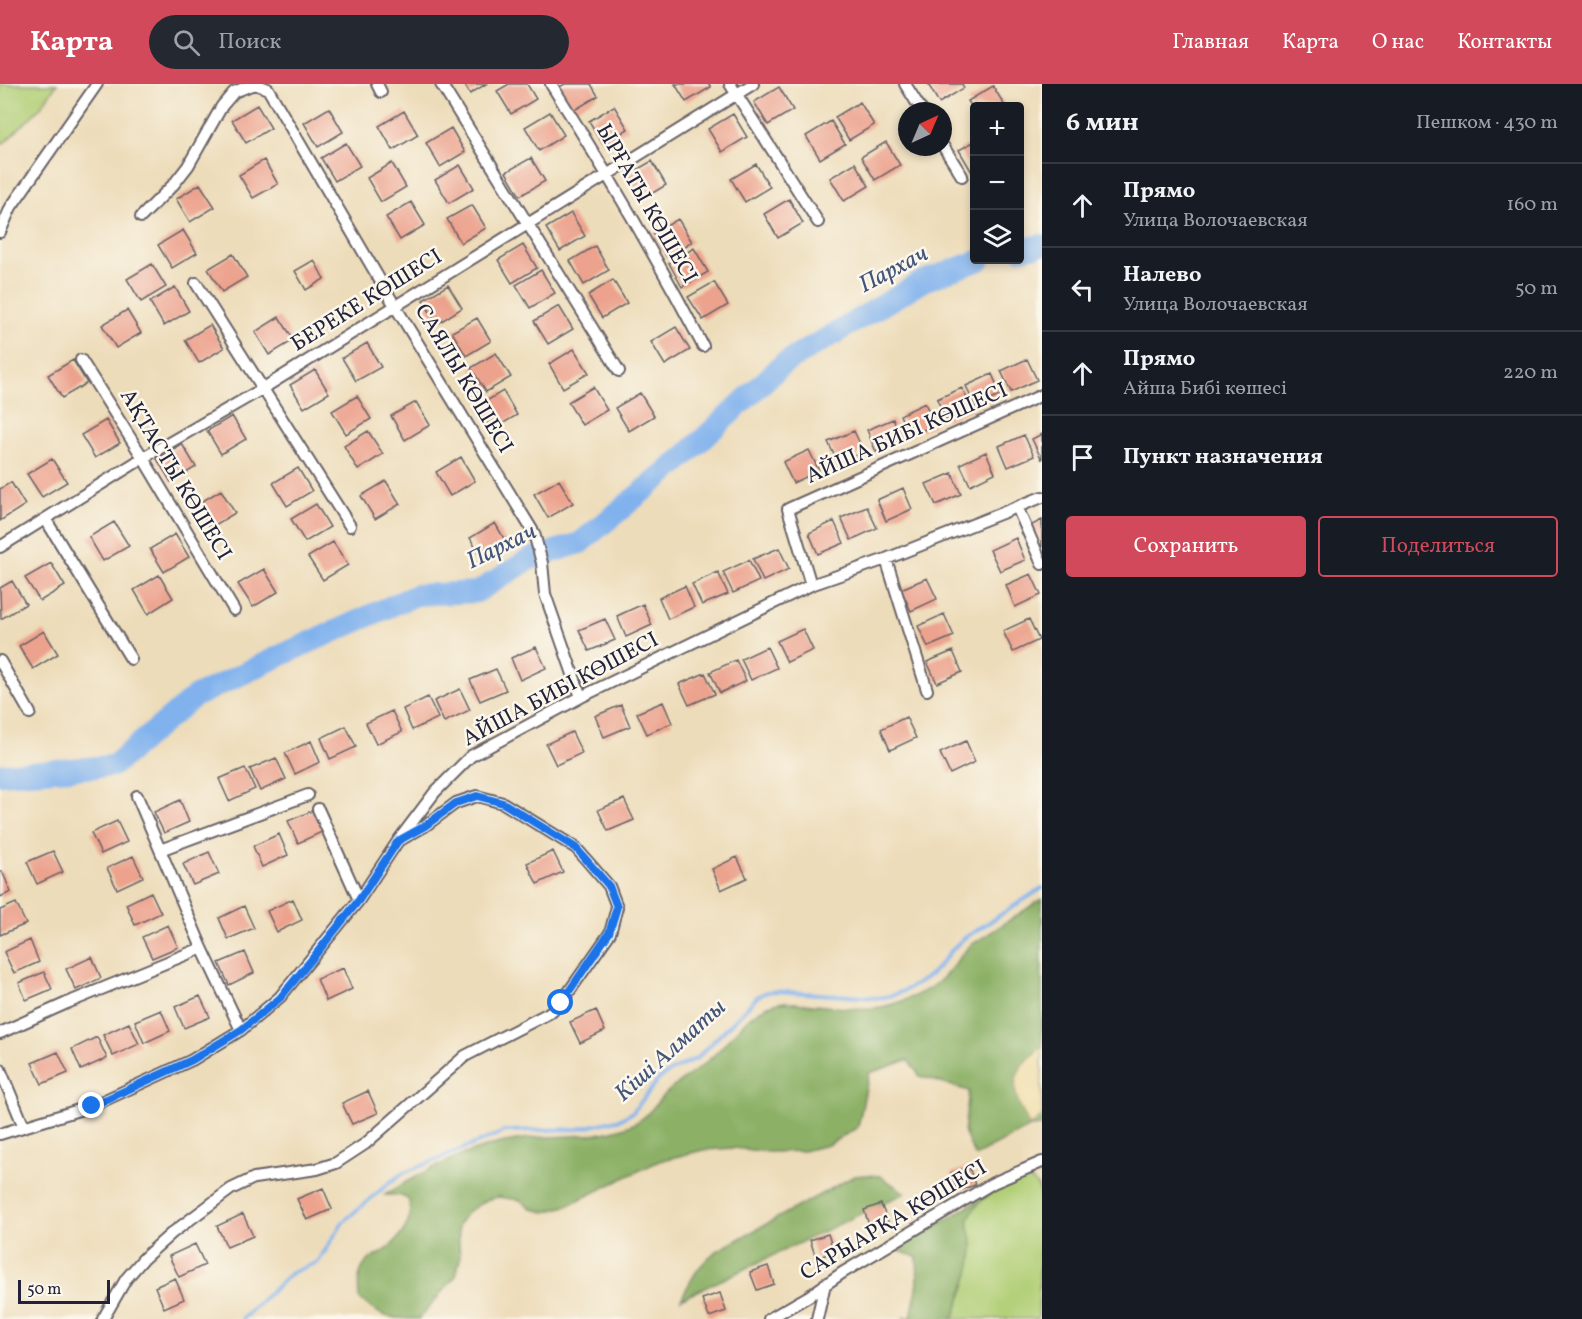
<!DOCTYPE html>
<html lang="ru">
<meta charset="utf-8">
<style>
body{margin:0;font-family:Vollkorn,serif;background:#242831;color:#f1f3f6}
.controls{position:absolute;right:18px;top:18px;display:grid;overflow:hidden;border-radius:6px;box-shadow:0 3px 9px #0003}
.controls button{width:54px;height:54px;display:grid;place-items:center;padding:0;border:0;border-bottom:2px solid #363941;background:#171b24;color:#f1f3f6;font:30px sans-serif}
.compass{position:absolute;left:898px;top:18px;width:54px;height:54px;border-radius:50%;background:#171b24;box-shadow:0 3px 9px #0003;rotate:44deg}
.scale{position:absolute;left:18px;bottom:15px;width:92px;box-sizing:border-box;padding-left:6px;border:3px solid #22223b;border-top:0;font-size:16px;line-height:21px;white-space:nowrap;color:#22223b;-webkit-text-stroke:4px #fbf7ec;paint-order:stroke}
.stop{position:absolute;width:18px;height:18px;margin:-14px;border:4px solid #1a73e8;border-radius:50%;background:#fff}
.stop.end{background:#1a73e8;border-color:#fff;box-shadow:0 2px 6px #0008}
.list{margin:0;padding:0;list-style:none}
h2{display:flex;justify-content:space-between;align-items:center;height:78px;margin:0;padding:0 24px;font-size:26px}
h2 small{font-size:20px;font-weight:400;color:#9ea1a6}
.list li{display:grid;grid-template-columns:39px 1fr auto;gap:18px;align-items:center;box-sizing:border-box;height:84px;padding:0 24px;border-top:2px solid #363941}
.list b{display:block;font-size:22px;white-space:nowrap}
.list p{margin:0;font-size:20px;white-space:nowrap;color:#9ea1a6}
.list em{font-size:20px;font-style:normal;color:#9ea1a6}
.actions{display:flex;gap:12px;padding:18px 24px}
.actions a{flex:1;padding:14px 0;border:2px solid #d1495b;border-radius:6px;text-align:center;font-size:21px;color:#d1495b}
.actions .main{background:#d1495b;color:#fff}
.icon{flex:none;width:33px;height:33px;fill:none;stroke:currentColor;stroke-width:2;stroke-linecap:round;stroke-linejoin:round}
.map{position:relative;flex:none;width:1042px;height:1235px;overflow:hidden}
header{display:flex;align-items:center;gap:36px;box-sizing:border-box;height:84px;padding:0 30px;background:#d1495b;color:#fff}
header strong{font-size:28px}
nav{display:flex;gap:33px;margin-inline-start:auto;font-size:21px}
.search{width:420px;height:54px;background:#242831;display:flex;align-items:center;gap:15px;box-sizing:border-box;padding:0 21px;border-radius:33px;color:#9ea1a6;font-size:22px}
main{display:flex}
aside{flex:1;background:#171b24}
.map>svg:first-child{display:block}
.green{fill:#b0ce75;stroke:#697858;stroke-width:1.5}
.forest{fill:#8cb166;stroke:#576a50;stroke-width:1.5}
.sand{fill:#eeda9e;stroke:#887e6c;stroke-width:1.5}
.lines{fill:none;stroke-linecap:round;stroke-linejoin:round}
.stream{stroke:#81b2ed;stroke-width:4}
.river{stroke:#81b2ed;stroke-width:22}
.building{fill:#eca28d}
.street-casing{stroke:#696367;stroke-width:14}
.street{stroke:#fff;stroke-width:10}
.route{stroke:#1a73e8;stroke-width:8}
.labels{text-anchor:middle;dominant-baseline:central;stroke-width:5;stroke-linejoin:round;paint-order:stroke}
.street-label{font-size:22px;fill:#22223b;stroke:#fbf7ec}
.water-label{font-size:24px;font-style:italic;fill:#435479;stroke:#fbf7ec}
</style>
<header>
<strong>Карта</strong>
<div class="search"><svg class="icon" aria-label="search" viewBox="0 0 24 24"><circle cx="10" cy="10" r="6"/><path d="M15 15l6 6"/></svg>Поиск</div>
<nav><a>Главная</a><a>Карта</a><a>О нас</a><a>Контакты</a></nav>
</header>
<main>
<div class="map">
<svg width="1042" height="1235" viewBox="0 0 1042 1235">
<rect width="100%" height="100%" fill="#fbf7ec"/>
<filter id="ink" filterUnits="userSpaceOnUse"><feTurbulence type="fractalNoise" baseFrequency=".0167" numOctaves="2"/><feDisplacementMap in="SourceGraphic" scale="12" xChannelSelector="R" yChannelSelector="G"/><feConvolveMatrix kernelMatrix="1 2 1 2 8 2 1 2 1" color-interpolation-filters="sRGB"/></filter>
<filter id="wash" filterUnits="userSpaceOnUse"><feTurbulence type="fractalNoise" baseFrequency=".008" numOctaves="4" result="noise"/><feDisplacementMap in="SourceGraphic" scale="24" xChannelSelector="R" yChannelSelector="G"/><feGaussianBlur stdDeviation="1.35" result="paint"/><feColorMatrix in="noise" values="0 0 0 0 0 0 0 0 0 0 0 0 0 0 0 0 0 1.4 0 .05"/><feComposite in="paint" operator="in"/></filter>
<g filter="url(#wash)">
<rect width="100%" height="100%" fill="#eddcb9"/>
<path class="green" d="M0 0H57L40 24 5 58 0 60Z
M1021 1093C1034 1095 1039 1102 1042 1114L1038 1235H953C959 1216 968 1197 971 1177 975 1159 970 1156 968 1141 966 1121 1005 1098 1021 1093Z"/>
<path class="forest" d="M1042 815V962L1037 968 1030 1043 1042 1032V1042L1030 1043 975 1072 964 1048 969 1007 920 992 908 976 869 989 858 1043 828 1061 802 1067 769 1068 734 1064 703 1066 659 1077 566 1122 545 1128 532 1125 520 1116 498 1113 486 1116 467 1128 458 1142 460 1175 456 1192 419 1235C389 1235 381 1234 359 1214 358 1202 357 1189 366 1179 369 1174 377 1172 382 1169 399 1157 416 1136 408 1115L399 1111H385C426 1085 475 1061 523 1055 561 1050 600 1056 635 1039 649 1032 654 1021 664 1011 679 997 696 988 711 974 734 953 750 921 785 918 812 920 846 926 873 924 892 923 922 910 937 899 951 889 958 872 971 861Z
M866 1091 880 1092 905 1109 681 1215C691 1196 699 1179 717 1167L854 1092Z
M990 1109C982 1117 973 1123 969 1134 966 1144 973 1153 973 1162 973 1186 961 1212 953 1235H904V1233L911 1234 918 1199 917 1173 896 1166Z"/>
<path class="sand" d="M1042 962V1032L1030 1043C1020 1023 1008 1005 1021 983 1027 975 1036 969 1042 962Z"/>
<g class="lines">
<path class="stream" d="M242 1235 291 1189 318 1178 343 1138 389 1099 404 1089 506 1047 578 1045 621 1035 633 1028 658 996 669 988 697 974 758 912 767 908 775 907 877 914C897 913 923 899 937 884 946 874 952 864 963 855L1042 804"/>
<path class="river" d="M1020 165 1042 161
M0 690 113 682 194 613 288 568 416 511 477 508 530 475 580 459 677 379 783 280 923 197 980 176"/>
</g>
<g id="blocks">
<path class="building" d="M464 0H486L470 10Z
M509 0H527L536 15 511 30 497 7Z
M565 0H591L598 12 573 27 559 3Z
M675 0H709L711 3 686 18Z
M928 0H962L964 4 939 19Z
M993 2 1005 22H975V28L968 17Z
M779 3 793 26 768 41 754 18Z
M860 18 874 41 849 56 835 33Z
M257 21 271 44 246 59 232 36Z
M614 22 628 45 603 60 589 37Z
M329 24 343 48 318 63 304 39Z
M404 27 418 51 393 66 379 42Z
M550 28 564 51 539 67 525 43Z
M733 30 747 53 722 68 708 45Z
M831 37 845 60 820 75 806 52Z
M451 44 465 68 440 83 426 59Z
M975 57V89L973 90 959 66Z
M886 58 900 81 875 96 861 73Z
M346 59 360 82 335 97 321 74Z
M531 74 545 97 520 112 506 88Z
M264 76 278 100 253 114 239 91Z
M652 77 666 101 641 116 626 92Z
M392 79 406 103 381 118 367 94Z
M855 79 869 102 844 117 830 94Z
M756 80 770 103 745 118 731 95Z
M460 81 474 104 449 119 435 96Z
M200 100 215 123 190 138 176 115Z
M789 115 803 139 778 154 764 130Z
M411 118 425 141 400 156 386 133Z
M472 121 486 144 461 159 447 135Z
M571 129 585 152 560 167 546 144Z
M678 135 692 158 667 173 653 150Z
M183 146 197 169 172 184 158 161Z
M523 161 537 184 512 199 498 176Z
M595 162 609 186 584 201 570 177Z
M694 164 708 188 682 203 669 179Z
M233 170 247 193 222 208 208 185Z
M314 176 324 195 306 206 295 187Z
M152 180 166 203 141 218 127 195Z
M541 186 555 209 530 224 516 201Z
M613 196 627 219 602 234 588 211Z
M714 198 728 221 703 236 688 213Z
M448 201 462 224 437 240 423 216Z
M175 203 189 227 164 242 150 218Z
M559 222 573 245 548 260 534 237Z
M127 226 141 249 116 264 102 241Z
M279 233 294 256 269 271 255 248Z
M477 234 491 257 466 272 452 248Z
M210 241 224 264 199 279 185 256Z
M676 243 690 266 665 281 651 258Z
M367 259 381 283 356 297 342 274Z
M574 265 589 289 563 304 549 280Z
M496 269 511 293 486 308 471 284Z
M1027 275 1037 296 1011 308 1001 287Z
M73 276 87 299 62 314 48 291Z
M315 286 329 309 304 324 290 301Z
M992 290 1001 311 975 323 966 302Z
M593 303 607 326 582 341 568 318Z
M962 304 972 325 946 336 937 315Z
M503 307 517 331 492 346 478 322Z
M640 309 654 332 629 347 615 324Z
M357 312 371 335 346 350 332 327Z
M416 318 430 341 405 356 391 332Z
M925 319 935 341 909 352 900 331Z
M232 332 246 355 221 370 207 347Z
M893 335 902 356 876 368 867 346Z
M106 336 120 359 95 374 81 351Z
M368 347 383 370 358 386 344 362Z
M854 347 864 368 838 379 828 358Z
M1042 350V376L1032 355Z
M1024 351 1034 372 1008 383 999 362Z
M182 360 196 383 171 398 157 375Z
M809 366 819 387 793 399 783 378Z
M986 368 995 389 970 401 960 380Z
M461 373 475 397 450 412 436 388Z
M52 375 67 398 42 413 27 390Z
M298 384 312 407 287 422 273 399Z
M952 389 961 410 936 421 926 400Z
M559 396 573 419 548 434 534 410Z
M386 397 400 420 375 435 361 412Z
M11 398 25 421 0 437V405Z
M903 404 912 425 886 437 877 416Z
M221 406 235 429 210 444 196 421Z
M316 420 330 443 305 458 291 435Z
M867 423 877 444 851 456 841 434Z
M1042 436V462L1040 463 1030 442Z
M834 437 844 459 818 470 809 449Z
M114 438 129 462 103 477 89 453Z
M495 439 509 463 484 478 470 454Z
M175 450 189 473 164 488 150 465Z
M1016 454 1025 476 1000 487 990 466Z
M333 458 348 481 323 496 308 473Z
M779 464 789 485 763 497 753 475Z
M749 476 759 497 733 509 723 488Z
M51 479 65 502 40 517 25 494Z
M264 485 278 508 253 523 238 500Z
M718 488 728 510 702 521 692 500Z
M1031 490 1041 511 1015 523 1006 501Z
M159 491 173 514 148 530 134 506Z
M927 494 937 515 911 527 901 505Z
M12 497 26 520 1 535 0 504Z
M685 502 694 523 668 535 659 514Z
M643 520 652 541 626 553 617 532Z
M944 530 954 552 928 563 918 542Z
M605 535 615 556 589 567 579 546Z
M1029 535 1039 556 1013 568 1003 547Z
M803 545 813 566 787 578 777 557Z
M44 547 58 570 33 585 19 562Z
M536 563 546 584 520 596 511 574Z
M767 563 777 584 751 596 741 575Z
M953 567 962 588 937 599 927 578Z
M736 576 746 597 720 609 710 588Z
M496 585 506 606 480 617 470 596Z
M705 589 715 610 689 621 679 600Z
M460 605 470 626 444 638 434 617Z
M428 613 438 634 412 646 403 625Z
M663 618 672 639 647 650 637 629Z
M621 621 630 642 604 653 595 632Z
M392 627 402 648 376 660 366 639Z
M906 633 916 654 890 666 881 645Z
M346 642 356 663 330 675 321 654Z
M572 648 582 669 556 681 546 660Z
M311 657 320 678 295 690 285 669Z
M966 657 975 678 950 690 940 669Z
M276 674 286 695 260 707 250 685Z
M245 684 255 705 229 717 219 695Z
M624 715 634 736 608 747 598 726Z
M180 716 189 738 164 749 154 728Z
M314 726 324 747 298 759 288 737Z
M117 737 127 758 101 770 91 749Z
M279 750 288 771 262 783 253 762Z
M53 767 63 788 37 800 27 778Z
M553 767 563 788 537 800 527 779Z
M209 768 219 790 193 801 183 780Z
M133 772 143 793 117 805 107 784Z
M737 773 747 794 721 806 712 785Z
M2 787 11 808 0 813V788Z
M151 808 161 829 135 841 126 820Z
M293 815 302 836 277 848 267 827Z
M16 819 26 840 0 851V826Z
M244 822 254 844 228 855 219 834Z
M168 841 178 863 152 874 142 853Z
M30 856 39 878 14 889 4 868Z
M245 868 254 889 229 901 219 879Z
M92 873 101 894 76 906 66 885Z
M343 884 352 905 326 917 317 895Z
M44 888 52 905 26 916 19 899Z
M200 912 210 933 184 944 175 923Z
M161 926 170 947 144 959 135 937Z
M596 926 605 947 580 959 570 938Z
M129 939 139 960 113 972 103 951Z
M97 953 107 974 81 986 72 965Z
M58 968 68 989 42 1000 32 979Z
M368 1007 378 1029 352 1040 342 1019Z
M969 1083 975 1101 957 1107 951 1089Z
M323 1104 332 1125 307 1136 297 1115Z
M881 1120 888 1138 870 1144 864 1126Z
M243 1130 253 1152 227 1163 217 1142Z
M828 1150 834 1168 816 1174 810 1156Z
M195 1160 205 1181 179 1193 169 1172Z
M768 1182 774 1200 757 1206 750 1188Z
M175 1194 184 1215 164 1224 155 1203Z
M720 1209 726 1227 709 1233 702 1215Z"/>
</g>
</g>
<g filter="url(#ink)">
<use href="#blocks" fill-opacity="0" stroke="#696367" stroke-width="1.5"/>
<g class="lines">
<defs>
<path id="street" d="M255 0 268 5 395 222 534 449 542 479 545 510 581 613
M377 0 381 8
M441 0 619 287
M551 0C605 85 656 172 703 262
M730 0 818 138
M905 0 922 27
M943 62 962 92
M141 133 174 100 188 82 222 22 234 8 254 0
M0 148 11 123 97 0
M196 199 350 442
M81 276 143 374 234 526
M1017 423 1042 480
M46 436 131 575
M0 463 143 374 262 305 753 0
M886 475 927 606
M811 501 788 425 1042 311
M0 577 30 629
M137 712 202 864 241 946
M318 725 359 816
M160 766 308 711
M0 949 67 919 202 864
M0 985 24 1043
M0 1050 92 1022 192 976 241 946 280 913 359 816 398 757 435 708 471 672 581 613 811 501 886 475 1042 413
M103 1235 126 1195 144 1174 172 1149 231 1105 254 1094 317 1085 336 1079 365 1060 465 972 549 929 561 919 610 849 617 823 609 802 576 764 503 719 477 712 456 719 425 742 402 755
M769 1235 809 1212 842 1189 993 1099 1042 1078
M817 1235 825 1200"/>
</defs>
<use href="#street" class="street-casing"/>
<use href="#street" class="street"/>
</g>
</g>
<g class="lines" filter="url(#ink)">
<path class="route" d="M92 1022 192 976 241 946 280 914 312 875 359 816 398 757 425 742 456 719 477 712 503 719 576 764 609 802 617 823 609 849 561 919"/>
</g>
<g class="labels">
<g class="street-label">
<text transform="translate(646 120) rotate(60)">ЫРҒАТЫ КӨШЕСІ</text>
<text transform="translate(367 217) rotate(-32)">БЕРЕКЕ КӨШЕСІ</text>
<text transform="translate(463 295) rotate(59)">САЯЛЫ КӨШЕСІ</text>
<text transform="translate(907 350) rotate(-24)">АЙША БИБІ КӨШЕСІ</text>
<text transform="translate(175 391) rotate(59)">АҚТАСТЫ КӨШЕСІ</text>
<text transform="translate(561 606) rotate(-28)">АЙША БИБІ КӨШЕСІ</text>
<text transform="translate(894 1137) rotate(-31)">САРЫАРҚА КӨШЕСІ</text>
</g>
<g class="water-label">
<text transform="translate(894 186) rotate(-28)">Пархач</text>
<text transform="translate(502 463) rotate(-26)">Пархач</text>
<text transform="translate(671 967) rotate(-42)">Кіші Алматы</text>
</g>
</g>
</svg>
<div class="controls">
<button>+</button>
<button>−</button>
<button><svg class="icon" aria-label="layers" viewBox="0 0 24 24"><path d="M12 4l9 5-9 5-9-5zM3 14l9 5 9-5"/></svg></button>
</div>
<svg class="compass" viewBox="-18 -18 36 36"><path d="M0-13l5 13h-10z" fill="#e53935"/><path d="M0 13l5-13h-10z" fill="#9ea1a6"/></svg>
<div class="scale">50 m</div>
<div class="stop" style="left:561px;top:919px"></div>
<div class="stop end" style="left:92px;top:1022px"></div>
</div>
<aside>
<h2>6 мин<small>Пешком · 430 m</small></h2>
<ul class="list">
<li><svg class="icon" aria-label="ahead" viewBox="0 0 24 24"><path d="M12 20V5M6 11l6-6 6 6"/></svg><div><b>Прямо</b><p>Улица Волочаевская</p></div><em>160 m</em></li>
<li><svg class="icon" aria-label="left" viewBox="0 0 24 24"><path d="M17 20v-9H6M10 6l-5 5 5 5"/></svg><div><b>Налево</b><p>Улица Волочаевская</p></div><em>50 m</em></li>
<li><svg class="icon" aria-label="ahead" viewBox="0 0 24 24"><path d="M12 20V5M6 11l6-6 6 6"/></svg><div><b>Прямо</b><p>Айша Бибі көшесі</p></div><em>220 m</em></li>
<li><svg class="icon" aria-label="arrive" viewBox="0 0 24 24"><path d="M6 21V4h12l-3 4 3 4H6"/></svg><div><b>Пункт назначения</b></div></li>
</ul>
<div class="actions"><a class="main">Сохранить</a><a>Поделиться</a></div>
</aside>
</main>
